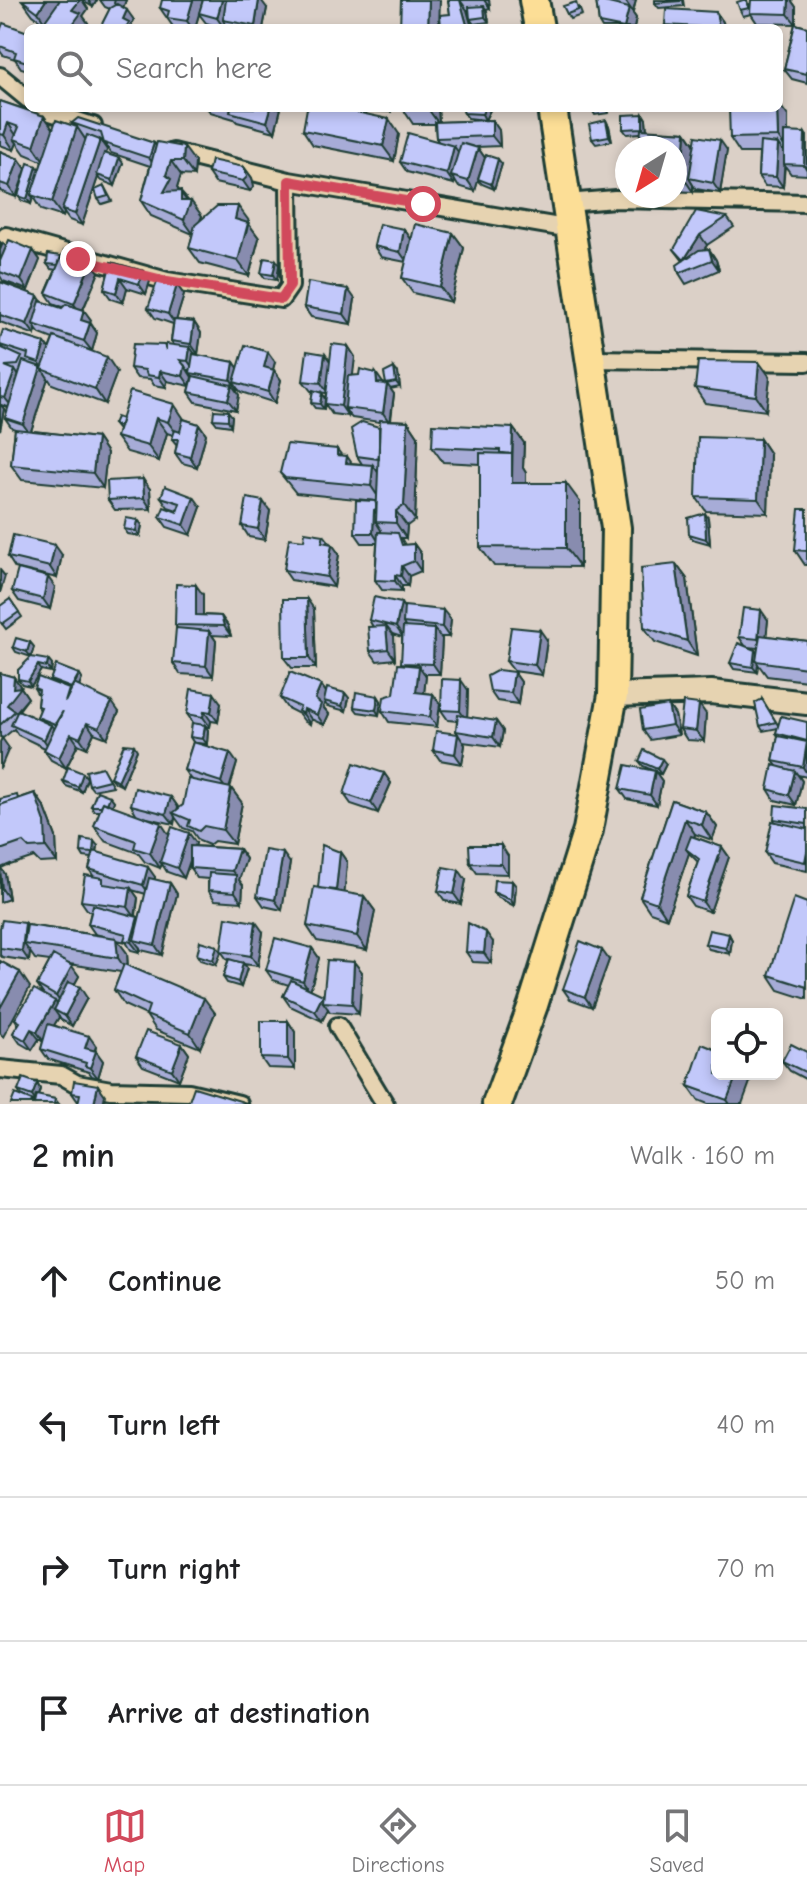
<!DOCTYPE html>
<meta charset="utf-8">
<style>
body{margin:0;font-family:"Comic Neue",sans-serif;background:#f2f2f2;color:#202124}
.controls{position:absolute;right:24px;bottom:24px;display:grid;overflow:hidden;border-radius:12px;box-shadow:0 4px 12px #0003}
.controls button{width:72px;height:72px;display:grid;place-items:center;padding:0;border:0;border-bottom:2px solid #e0e0e0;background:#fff;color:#202124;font:40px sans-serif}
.compass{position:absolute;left:615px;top:136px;width:72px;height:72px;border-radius:50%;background:#fff;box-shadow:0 4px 12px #0003;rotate:217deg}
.stop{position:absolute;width:24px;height:24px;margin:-18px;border:6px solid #d1495b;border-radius:50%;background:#fff}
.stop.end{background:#d1495b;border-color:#fff;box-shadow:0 2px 8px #0008}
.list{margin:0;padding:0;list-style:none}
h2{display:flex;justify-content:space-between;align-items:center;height:104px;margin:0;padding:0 32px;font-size:34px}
h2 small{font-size:26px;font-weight:400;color:#757577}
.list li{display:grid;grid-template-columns:52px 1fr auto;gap:24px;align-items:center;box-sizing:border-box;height:144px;padding:0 32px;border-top:2px solid #e0e0e0}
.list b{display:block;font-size:30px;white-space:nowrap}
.list em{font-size:26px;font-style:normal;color:#757577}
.icon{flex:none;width:44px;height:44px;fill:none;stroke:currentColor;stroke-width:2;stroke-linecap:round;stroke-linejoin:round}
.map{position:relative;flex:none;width:807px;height:1104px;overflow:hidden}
.search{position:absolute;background:#fff;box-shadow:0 4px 12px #0003;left:24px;right:24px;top:24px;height:88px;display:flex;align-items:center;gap:20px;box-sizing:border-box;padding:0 28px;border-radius:12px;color:#757577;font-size:30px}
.sheet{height:680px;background:#fff}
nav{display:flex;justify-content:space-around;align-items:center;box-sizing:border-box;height:112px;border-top:2px solid #e0e0e0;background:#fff;font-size:22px;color:#757577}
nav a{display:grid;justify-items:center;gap:4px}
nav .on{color:#d1495b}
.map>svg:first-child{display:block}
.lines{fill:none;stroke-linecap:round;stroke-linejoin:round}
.street-casing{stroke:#1f3d34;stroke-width:22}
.secondary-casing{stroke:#1f3d34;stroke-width:28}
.highway-casing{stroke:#1f3d34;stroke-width:34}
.street{stroke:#e6d3b1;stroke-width:16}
.secondary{stroke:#e6d3b1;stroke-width:22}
.highway{stroke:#fcde96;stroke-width:28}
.wall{fill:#a7acd7;stroke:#1f3d34;stroke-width:2;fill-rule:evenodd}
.shaded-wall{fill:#888caf;stroke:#1f3d34;stroke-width:2}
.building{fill:#c2c8fa;stroke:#1f3d34;stroke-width:2}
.route{stroke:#d1495b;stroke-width:10}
</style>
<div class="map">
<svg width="807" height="1104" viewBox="0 0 807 1104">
<rect width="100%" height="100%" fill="#dbd0c7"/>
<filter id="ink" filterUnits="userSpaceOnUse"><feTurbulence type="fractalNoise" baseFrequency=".0125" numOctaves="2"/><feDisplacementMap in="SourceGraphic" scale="16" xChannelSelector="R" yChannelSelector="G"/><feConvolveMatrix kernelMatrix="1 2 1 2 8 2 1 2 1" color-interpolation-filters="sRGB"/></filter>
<g filter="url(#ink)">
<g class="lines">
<defs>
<path id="street" d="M0 76 28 99
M38 108 93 126
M173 152 289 181 571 229
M567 203 615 199 807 203
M6 236 167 281 281 299 290 286 289 181
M591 359 807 362
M338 1026 385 1104
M0 1069 61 1075 77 1084 111 1090 189 1092 239 1104"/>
<path id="secondary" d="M613 695 711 692 807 703"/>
<path id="highway" d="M534 0 539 28
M497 1104 533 1005 588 830 613 695 616 528 552 108"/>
</defs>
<use href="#street" class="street-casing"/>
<use href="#secondary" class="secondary-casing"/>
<use href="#highway" class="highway-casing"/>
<use href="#street" class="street"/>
<use href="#secondary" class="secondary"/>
<use href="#highway" class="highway"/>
</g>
<path class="wall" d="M22 0H97L93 7 83 1 88 9 83 16 88 23 84 28H51L33 15Z
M100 0H126L123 8 134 20 131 26 133 28H100L110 9 105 7Z
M448 0H489L490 8 486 9 487 11 489 22 474 24 470 19 469 10H467L472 28H442L450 14Z
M596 0H636L633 12 631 11 636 18 634 28H602L599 23Z
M655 0H683L684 6 659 8 655 3Z
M751 0H791L796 7V24L807 27V83L792 79 784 69 795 24 757 23 751 14 743 16 740 10 750 4 751 6Z
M579 7 582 15 570 19 567 14Z
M160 8H267L263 28H228L225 24 224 28H222L206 23 199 14 195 28H174Z
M716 12 723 22 724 28H667L665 25Z
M28 32V70L21 68 15 59 3 55 0 51V46Z
M0 101 44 116 53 129 75 126 72 123 154 143 156 145 195 162 194 176 181 175 177 188 202 216 200 221H249L248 223 259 238 249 276 200 263 189 248 193 234 151 216 141 201 150 166 111 153 103 141 101 140 107 150 106 154 119 158 123 163 115 186 100 180 98 177 82 225 69 220 64 213 63 217 41 210 33 197 31 204 22 201 18 196 40 169 42 161 25 154 17 143 14 150 0 145Z
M207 108H281L275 132 237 122 234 119 210 112Z
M367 108H391V112L369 111Z
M438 108 439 122 492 120 499 130 500 146 476 147 478 148 485 158 502 164 494 189 482 184 478 180 475 191 458 186 455 181 454 184 407 172 400 162 438 141 436 138 435 124H413L403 109Z
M491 108 485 120 468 118 464 113Z
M591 108H608L609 113 595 115Z
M643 114 646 119 647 130 686 132 695 145 727 150 720 193 696 189 693 185V192L675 191V148H644L640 141V133L627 134 623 129Z
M788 116V132L807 136V175L791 174 785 166 783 187 765 186 758 176 759 153H740L730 138Z
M609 126 612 141 596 144 592 139Z
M303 130 399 134 394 161 313 145Z
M0 151 19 159 26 169 16 197 0 191Z
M244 167 252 178 254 187 250 191 215 183 208 173Z
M104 186 112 201 102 204 98 199Z
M727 217 734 227 707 245 704 250 709 249 716 260 719 270 686 284 679 273 683 261 674 249Z
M404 229 411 239 453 233 464 248 451 302 413 293 402 278 406 262 381 257 374 246Z
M0 242 6 247 33 250 40 260 28 290 3 281 0 276Z
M276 260 279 265 277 280 265 278 261 273Z
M91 262 99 272 83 310 91 320 90 322 97 333 92 351 80 347 117 372 105 404 52 384 48 378 31 431 97 438 107 453 103 488 22 480 11 465 15 429 12 428 5 418 8 407 1 405 4 409 0 430V339L45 343 49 349 53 339 40 334 36 329 35 335 0 322V282L38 296 41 301 62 308 63 307 53 303 46 293 56 270 51 269 47 264Z
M111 262 143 271 150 281 146 294 127 288 123 303 111 299 104 289Z
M177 285 184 295 176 320 194 322 201 333 198 354 194 353 196 355 234 362 238 368 275 362 273 369 281 380 275 403 241 392 238 389V390L235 389 239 395 236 410 196 402 189 392 193 376 190 373V370H187L190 386 167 381 166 387 154 385 150 379 137 378 130 368 174 345 171 341 173 324 155 318 148 308Z
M355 299 351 324 311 317 304 307Z
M348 346 355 357 352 376 386 384 398 373 400 387 390 389 394 394 391 420 408 421 418 436 415 520 407 526 406 538H401L405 545 414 544 421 554V571L409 576 408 586H402V591L382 590 375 580 377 543H362L355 533 376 504 377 501 296 493 280 473 342 456 351 463 362 464 357 456 380 428V422L352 418 348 414V416L332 414 325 404 326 393 318 392 322 393 325 399 324 409 315 408 311 403 313 391H311L303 381 325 354 330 361Z
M770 377 766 411 705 403 695 388Z
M232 416 231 426 217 424 213 419Z
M122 419H184L199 424 206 434 197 467 182 463 175 453 177 445 172 439 173 435 167 433 159 461 127 452 116 437 118 430 113 424Z
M513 428 524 443 523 468 526 473V483L580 502V567L494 566 480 547V464L443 462 432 447Z
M760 439 770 454 768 513 706 511 696 497Z
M150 489 151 509 115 510 108 500Z
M161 497 201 507 191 535 167 527 160 517 177 512V510L168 507Z
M807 509V565H805L795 550Z
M270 511 265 540 249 537 242 526Z
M708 518 710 544 692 539 689 534Z
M138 520 142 525 140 536 128 534 124 529Z
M324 535 339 554 334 587 291 580 284 570 304 540Z
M62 555 57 578 15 568 8 557Z
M676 564 687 579 697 656 655 642 644 627Z
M55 587 50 609 19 601 12 591Z
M203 595V615L221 616 228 626 231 636 212 635 216 641 213 676 180 674 173 663 177 628 175 625Z
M10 599 22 617 6 629 0 621Z
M404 608 451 620 449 637H440L442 639 440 674H424L426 676 424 693 433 694 440 704 437 727 389 722 382 711 394 694 402 664V637L392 634 395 659 377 661 370 651 373 627 369 620Z
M314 609 316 668H292L284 658Z
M768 620 766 636 807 641V681L767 676 758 664 757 672 734 669 730 663 746 647 739 637ZM747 647 758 648 757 653Z
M547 640 542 675 514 671 506 661Z
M30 642 34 647 31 657 16 652 13 647Z
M48 660 52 665 51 672 41 670 31 686 22 684 18 679V670Z
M514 672 521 682 518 704 497 701 490 691Z
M0 673 14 677 28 698 17 713 38 720 37 717 40 710 37 706 38 695 34 688 51 682 79 674 82 679 79 686 119 712 107 738 94 733 87 748 78 744 66 768 51 760 44 750 45 748 18 735 14 729 3 738 0 737Z
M321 685 326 692 345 693 349 698 346 711 327 706 325 703 323 707 329 714 324 725 311 719 310 724 305 722 299 714 287 708 280 698Z
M468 690 467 717 496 721 503 731 500 747 463 742 465 745 462 764 440 760 433 750 458 734 456 731 457 721 448 720 441 710Z
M378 696 381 701 379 715 358 712 354 707Z
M762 699 778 725 807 722V777L798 775 802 781 796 805 775 800 768 789 777 766 773 761 778 736 776 733 778 728 763 731 760 726Z
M221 703 218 722 211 721 210 727 205 726 208 730 207 744 197 743 237 763 230 788H231L242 803 234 844 214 841 209 845 199 841 192 831 183 828 175 817 174 824 143 817 169 835 196 843 195 846 239 849 246 859 239 880 243 885 242 902 215 900 208 890V879L197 878 190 868V862L184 878 167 872 162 864 160 868 145 862 138 853 105 841 94 826 100 811H94L91 806 110 796 114 801 112 806 137 815 131 805 171 797 178 807 177 809 183 805 191 780 184 770 193 742 190 737 194 724 187 714Z
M668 705 675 715 679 735 650 740 643 730Z
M706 714 704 741 687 740 680 729Z
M137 750 122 786 114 782 110 777Z
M639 761 666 764 661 774 655 772 662 781 657 805 627 799 620 789 654 771 643 766Z
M105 773 113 786 93 790 89 785Z
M384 773 391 783 378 813 351 804 344 794Z
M87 778 82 792 66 786 63 781Z
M35 793 45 808 56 837 57 862 40 863 34 857 10 865V864L1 868 5 874 9 899 0 902V799L20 798Z
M672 800 706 812 717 827 712 840 695 834 694 837 722 847 729 857 710 912 693 906 686 896 698 862 689 853 667 918 650 912 640 897Z
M807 809V871L772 863 765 853 775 822 774 819Z
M98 846 97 852 155 877V880L170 883 177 894 162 955 141 950 140 948 139 952 131 950 126 942 117 940 127 953 128 966 215 1013 200 1048 156 1030 146 1015 124 1005 114 990 121 972 69 964 79 976 74 985 87 998 72 1026 61 1020 59 1017 54 1025 96 1046 95 1051 103 1061 98 1078 92 1076 89 1072 48 1059 41 1049 43 1042 39 1039 32 1050 20 1043 13 1033 18 1024 15 1019 43 994 37 985 50 961 35 959 30 952 29 961 2 957 0 955V928L25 923 27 925 103 936 95 934 88 924 91 911H88L81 901 94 877 89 869 92 858 84 857 81 852ZM132 890 146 894 139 919 136 916 138 898Z
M340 852 347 862 344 893 364 896 375 911 367 950 317 941 307 926 318 888Z
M508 856V874L477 873 470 863Z
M290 863 282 910 264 906 257 896Z
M466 880 461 904 445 901 438 891Z
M512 881 516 886 514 906 497 897 493 892Z
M807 903V999L779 990 769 975Z
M263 932 258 966 243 964 247 968 241 987 227 983 223 977 228 961 221 951Z
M729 934 732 940 730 954 709 949 705 944Z
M493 942 491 963 473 962 466 952Z
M312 948 319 958 310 989 324 997 354 962 362 972 359 1014 330 1012 328 1009 322 1021 290 1006 283 996 289 985 273 980 266 970Z
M221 952 216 965 200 960 197 955Z
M609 960 592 1007 570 999 563 989Z
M288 1021 295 1032V1069L268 1068 261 1058Z
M182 1044 189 1054 179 1080 143 1066 136 1056Z
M807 1052V1080L790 1071 782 1061Z
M37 1083 40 1089 38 1096 55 1099 59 1104H11L32 1101 34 1103V1101L22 1097 18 1091Z
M688 1086 742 1104H708L698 1100Z
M72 1093 105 1095 79 1103Z"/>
<path class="shaded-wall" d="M46 0H67L45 21 48 27 38 12Z
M80 0H82L88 9 83 16 88 23 84 28H70L72 10Z
M88 0H97L93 7Z
M115 0H126L121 13 114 3Z
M193 0H203L195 28H192L187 21Z
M222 0H228L223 20 225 24 224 28 217 18Z
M259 0H261L267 8 263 28H256L255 26Z
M429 0H440L439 28H428Z
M460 0 467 10 472 28H469L467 25Z
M484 0H489L490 8Z
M627 0H636L633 12 626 2Z
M789 0H791L796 7V24L788 14Z
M484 6 487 11 489 22 485 17Z
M629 8 636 18 634 28H624Z
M127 10 134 20 131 26 133 28H126L123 19Z
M716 12 723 22 724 28H719Z
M779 104 788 116V152L778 137 777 108H779Z
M271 108H281L275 132 267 122Z
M428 108H438L439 124 428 109Z
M485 108H491L485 120 482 114Z
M643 114 646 119 647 133 643 128Z
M44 116 55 131 44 161 34 146Z
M389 119 399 134 394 161 383 146Z
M492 120 499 130 500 146 492 136Z
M606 120 609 126 612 141 609 136Z
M8 123 18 138 14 139 17 143 14 150 4 135Z
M77 127 87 142 62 210 64 213 63 217 52 202Z
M686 132 696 147 689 178 693 185V192L683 177Z
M805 133 807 136V170L804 165Z
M100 140 107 150 99 176 97 175 98 177 82 225 75 214Z
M720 140 727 150 720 193 713 183Z
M154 143 161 153 156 168 149 158Z
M778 144 785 154 783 187 776 177Z
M454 146 461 156 451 176 455 181 454 184 447 174Z
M184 147 195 162 194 176 183 161Z
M478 148 485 158 475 191 468 181Z
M119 158 123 163 115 186 112 180Z
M19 159 26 169 16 197 9 186Z
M498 159 502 164 494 189 491 184Z
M171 161 181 175 177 188 190 205 191 201 202 216 194 235 164 192 166 175Z
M37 166 41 171 31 195 33 197 31 204 27 199Z
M244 167 252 178 254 187 250 191 243 181Z
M238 206 249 221 246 234 248 223 259 238 249 276 238 261 235 219Z
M404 229 411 239 407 262 400 252Z
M453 233 464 248 451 302 440 287Z
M700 235 707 245 692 268 684 260Z
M3 243 7 248 0 262V250Z
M709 249 716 260 719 270 712 260Z
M33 250 40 260 28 290 21 280Z
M276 260 279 265 277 280 273 275Z
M91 262 99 272 81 314 74 304Z
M143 271 150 281 146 294 139 284Z
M120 278 127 288 123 303 116 293Z
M177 285 184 295 175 324 168 314Z
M348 289 355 299 351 324 344 314Z
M38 296 45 306 33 324 36 329 35 335 27 324Z
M84 310 91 320 88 330 81 320Z
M194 322 201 333 198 354 191 344Z
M90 323 97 333 92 351 84 341Z
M45 343 52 353 44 370 39 363Z
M348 346 355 357 349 409 345 408 348 414V416L341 406Z
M190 347 197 357 195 371 188 361Z
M268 352 275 362 271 377 264 367Z
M325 354 332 364 328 393 321 383Z
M107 357 117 372 105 404 95 389Z
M234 362 241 372 234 382 238 390 231 380Z
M759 362 770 377 766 411 756 396Z
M185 366 192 377 190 386 183 376Z
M41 367 48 378 30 434 23 424Z
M394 368 398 373 400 387 396 382Z
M15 370 22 381 13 408 5 398Z
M274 370 281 380 275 403 268 392Z
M160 371 167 381 166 387 159 377Z
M376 373 383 383 384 393 377 383Z
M387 384 394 394 390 423 383 413Z
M232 385 239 395 236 410 228 400Z
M322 393 325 399 324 409 320 404Z
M0 404 4 409 0 430Z
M174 404 184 419 179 437 168 422Z
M228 411 232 416 231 426 228 420Z
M156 418 167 433 159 461 148 446Z
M408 421 418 436 415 520 404 505Z
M199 424 206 434 197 467 190 457Z
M513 428 524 443 523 468 526 473V502L512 483Z
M97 438 107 453 103 488 93 473Z
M760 439 770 454 768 513 758 499Z
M337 449 346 461 347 456 357 471 337 455Z
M373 465 383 480 381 501 371 486Z
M143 479 150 489 151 509 144 498Z
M566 483 580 502V567L566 548Z
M194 497 201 507 191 535 184 525Z
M263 501 270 511 265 540 258 529Z
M374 510 381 520 376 522 381 530 380 544 373 533Z
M396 511 407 526 406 538 396 523Z
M705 513 708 518 710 544 706 539Z
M138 520 142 525 140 536 136 531Z
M332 544 339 554 334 587 327 577Z
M414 544 421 554V571L414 561Z
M55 545 62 555 57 578 50 567Z
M676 564 687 579 697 656 687 641Z
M402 566 409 576 408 586 401 576Z
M0 570 5 576 0 593Z
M395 575 402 586V591L395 581Z
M48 577 55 587 50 609 43 599Z
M196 585 203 595V625L196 615Z
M307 599 314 609 316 668 309 658Z
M401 603 408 614 403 623 405 627 403 637 396 627Z
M443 610 451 620 449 637 442 627Z
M761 610 768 620 765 649 758 639Z
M221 616 228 626 231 636 224 626Z
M386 626 394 636 395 659 388 649Z
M434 629 442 639 440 674 433 664Z
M540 630 547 640 542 675 535 665Z
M209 631 216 641 213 676 206 666Z
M30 642 34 647 31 657 27 652Z
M755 650 759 655 756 661 758 664 757 672 753 667Z
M48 660 52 665 51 672 47 667Z
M38 665 41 670 31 686 28 681Z
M419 666 426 676 423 702 416 692Z
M514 672 521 682 518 704 511 693Z
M79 674 82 679 76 694 73 689Z
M14 677 28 698 16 712 7 705 13 688Z
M461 680 468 690 467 721 460 711Z
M321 685 328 695 324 701 325 703 323 707 329 714 324 725 317 715 315 699Z
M214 693 221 703 218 722 211 712Z
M345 693 349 698 346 711 342 706Z
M433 694 440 704 437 727 430 717Z
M378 696 381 701 379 715 376 710Z
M112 702 119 712 107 738 99 728Z
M699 704 706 714 704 741 696 731Z
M668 705 675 715 679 735 672 725Z
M304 709 311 719 310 724 303 714Z
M204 711 211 721 210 727 203 717Z
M496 721 503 731 500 747 493 737Z
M87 723 94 733 87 748 80 738Z
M51 725 58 735 51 751 44 740Z
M205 725 208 730 207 744 203 739Z
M71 734 78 744 66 768 59 758Z
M458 734 465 745 462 764 455 754Z
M2 738 9 748 0 769V742Z
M134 745 137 750 122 786 118 781Z
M807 748V774L803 767Z
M230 753 237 763 228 792 221 782Z
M662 759 666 764 661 774 657 769Z
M655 771 662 781 657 805 650 795Z
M795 771 802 781 796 805 789 795Z
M83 773 87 778 82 792 78 787Z
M384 773 391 783 378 813 371 803Z
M231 788 242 803 234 844 223 830Z
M35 793 45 808 56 837 57 862 46 847Z
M110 796 114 801 110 811 106 806Z
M171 797 178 807 176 814 173 813 175 817 174 824 166 814Z
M706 812 717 827 712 840 702 825Z
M685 819 695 834 690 851 686 849 689 853 667 918 657 903Z
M161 823 171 838 160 862 162 864 160 868 150 853Z
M189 833 196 843 184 878 177 868Z
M94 841 98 846 96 859 93 853Z
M501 845 508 856V874L501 864Z
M722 847 729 857 710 912 703 902Z
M239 849 246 859 239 880 243 885 242 902 235 892 236 876 232 871Z
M340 852 347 862 344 900 336 890Z
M283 853 290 863 282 910 275 900Z
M0 867 5 874 9 899 2 889Z
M148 867 155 877 150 895 143 885Z
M459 870 466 880 461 904 454 894Z
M512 881 516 886 514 906 511 900Z
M170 883 177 894 162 955 155 945Z
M131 888 138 898 135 917 128 907Z
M364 896 375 911 367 950 357 936Z
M138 917 145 927 134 940 140 948 139 952 131 942Z
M256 922 263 932 258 966 251 956Z
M25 923 33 933 24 944 30 952 29 961 22 951Z
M486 932 493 942 491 963 484 953Z
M729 934 732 940 730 954 726 948Z
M116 938 127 953 128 973 118 958Z
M217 946 221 952 216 965 213 960Z
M312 948 319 958 310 991 303 981Z
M602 950 609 960 592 1007 585 997Z
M354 962 362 972 359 1014 352 1004Z
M243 963 247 968 241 987 238 982Z
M72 966 79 976 63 1006 56 996Z
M20 972 30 987 3 1037 0 1033V1008Z
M80 987 87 998 72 1026 65 1016Z
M323 995 328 1002H323L328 1009 322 1021 315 1011Z
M204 998 215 1013 200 1048 190 1033Z
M55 1001 62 1012 54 1010 59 1017 44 1042 37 1032Z
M288 1021 295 1032V1069L288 1059Z
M31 1029 39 1039 32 1050 25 1040Z
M89 1036 96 1046 92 1058 85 1048Z
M182 1044 189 1054 179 1080 172 1070Z
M96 1051 103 1061 98 1078 90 1068Z
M737 1074H753L742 1104H730L727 1100Z
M37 1083 40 1089 36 1102 32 1096Z
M98 1085 105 1095 103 1104H94Z"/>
<path class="building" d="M22 0H46L38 12Z
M60 0H80L72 10 81 13 70 28H56L45 21Z
M162 0H193L187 21 167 18 169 11 160 8Z
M203 0H222L217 18 199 13Z
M226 0H259L255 26 223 20Z
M401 0H429L428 28H400Z
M448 0H460L467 25 441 27 440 15 450 14Z
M596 0 629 8 624 28 599 23Z
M655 0H680V1L655 3Z
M743 0H747L749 8 740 10 737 2Z
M751 0H789L788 14 750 13Z
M576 2 578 10 567 14 563 6Z
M117 4 127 10 123 19 129 22 126 28H100L110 8Z
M484 6 485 17 470 19 469 7Z
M666 9 716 12 719 28 665 25Z
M3 23 28 32 27 62 14 58 16 52 0 46V31Z
M795 24 807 27V74L784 69Z
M0 101 44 116 34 146 14 139 19 127 8 123 4 135 0 134Z
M231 108H271L267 122 230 112Z
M307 108H337L389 119 383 146 303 130Z
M403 108H428V109H403Z
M462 108H485L482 114 464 113Z
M729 108H777L778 137 730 138Z
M643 114V128L623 129V115Z
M78 118 154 143 149 158 104 143 101 133 72 123Z
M56 120 77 127 52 202 31 195Z
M492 120V136L436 138 435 122Z
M606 120 609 136 592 139 589 124Z
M641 129 686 132 683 177H675V148H667L668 144 640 141Z
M784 132 805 133 804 165 784 164Z
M408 133 454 146 447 174 400 162Z
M87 135 100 140 75 214 62 210Z
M696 136 720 140 713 183 689 178Z
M157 142 184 147 183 161H171L166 175 171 179 164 192 181 191V201H191L184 220 141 201Z
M760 142 778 144 776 177 758 176Z
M461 143 478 148 468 181 451 176Z
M0 151 19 159 9 186 0 183Z
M104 153 119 158 112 180 97 175Z
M486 155 498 159 491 184 478 179Z
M211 160 244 167 247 177 243 181 208 173Z
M28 163 37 166 27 199 18 196Z
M104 186 108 196 98 199 95 190Z
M217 206H238L235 219 248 223 238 261 189 248 195 225Z
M696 211 727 217 700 235 684 260 674 249Z
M379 224 404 229 400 252 374 246Z
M415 224 453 233 440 287 402 278Z
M9 240 33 250 21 280 0 272V261Z
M709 249 712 260 679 273 677 265 699 250Z
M64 251 91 262 74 304 46 293Z
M48 254 61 256 58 265 47 264Z
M264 258 276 260 273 275 261 273Z
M111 262 143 271 139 284 120 278 116 293 104 289Z
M158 279 177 285 168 314 148 308Z
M0 282 38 296 27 324 0 315Z
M308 282 348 289 344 314 304 307Z
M40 301 62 308 66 304 84 310 81 320 90 323 84 341 33 324Z
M174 320 194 322 191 344 171 341Z
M3 330 45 343 39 363 27 359 28 354 0 345V339Z
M54 337 107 357 95 389 42 369Z
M133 344 164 345 166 350V344L190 347 188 361 180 360 185 366 183 376 160 371 159 377 147 375 145 370 130 368Z
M332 344 348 346 341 406 325 404Z
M245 345 268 352 264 367 274 370 268 392 234 382Z
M0 347 22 357 18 365 5 366 15 370 5 398 0 397Z
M307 351 325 354 321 383 303 381Z
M193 354 234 362 231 380 190 373Z
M23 361 41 367 23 424 5 418Z
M698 361 759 362 756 396 695 388Z
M394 368 396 382 386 384 384 373Z
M360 369 376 373 377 383 387 384 383 413 345 408 348 376 359 375Z
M193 376 232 385 228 400 189 392Z
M313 390 322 393 320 404 311 403Z
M130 391 174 404 168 422 156 418 148 446 116 437Z
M214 410 228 411V420L213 419Z
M116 417 122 419 119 427 113 424Z
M183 419 199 424 190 457 175 453 178 439H172L175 430 180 432Z
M380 420 408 421 404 505 396 511V523L376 522Z
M362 422 379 427V459L357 456 351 429Z
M433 424 513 428 512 454 500 453V450L432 447Z
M15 429 97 438 93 473 11 465Z
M698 437 760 439 758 499 696 497Z
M287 444 337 449V455L347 456 346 463 373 465 371 486 285 478 280 473Z
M480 453 512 454V483H566V548L480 547Z
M143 479 144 498 108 500 107 481Z
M165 486 194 497 184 525 160 517 164 507 177 512 180 503 161 497Z
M247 498 263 501 258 529 242 526Z
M356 500 375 501 376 504V509L374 510 373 533H355Z
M799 509H807V551L795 550Z
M705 513 706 539 689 534 688 518Z
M126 518 138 520 136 531 124 529Z
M305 532 324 535 322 542 332 544 327 577 284 570 289 538 304 540Z
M378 532 398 533 402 545 414 544V561L402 566 401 576 395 575V581L375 580Z
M13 535 55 545 50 567 8 557Z
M676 564 687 641 644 627 641 568Z
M18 569 48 577 43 599 12 591Z
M176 584 196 585V615L221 616 224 626 175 625Z
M374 597 401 603 396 627 369 620Z
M10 599 19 612 2 624 0 621V606Z
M283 599H307L309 658H284Z
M404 606 443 610 442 627 403 623Z
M743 608 761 610 758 639 739 637Z
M386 626 388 649 370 651 368 627Z
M403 627 434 629 433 664 401 663Z
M511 627 540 630 535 665 506 661Z
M176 628 209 631 206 666 173 663Z
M760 635 807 641V668L756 661Z
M16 638 30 642 27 652 13 647Z
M738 643 755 650 753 667 730 663Z
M31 657 48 660 47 667 38 665 28 681 18 679V670Z
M398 664 419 666 416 692 433 694 430 717 382 711 384 697 394 694Z
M56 665 79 674 71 688 50 680Z
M498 670 514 672 511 693 490 691 487 676Z
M290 672 321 685 315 699 321 704 317 715 304 709 303 714 298 711 300 707 280 698Z
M0 673 14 677 13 688 21 687 7 705 15 711 0 725Z
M38 677 69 689 65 702 74 684 112 702 99 728 87 723 80 738 71 734 59 758 44 750 63 711 55 724 37 717 41 707 37 706 39 690 34 688Z
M442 679 461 680 460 711 441 710Z
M327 688 345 693 342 706 324 701Z
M191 689 214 693 211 712 204 711 203 717 187 714Z
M356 692 378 696 376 710 354 707Z
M762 699 776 722 760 726 755 703Z
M683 702 699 704 696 731 680 729Z
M668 705 672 725 643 730 640 710Z
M18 710 51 725 44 740 11 725Z
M458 715 496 721 493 737 456 731Z
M781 716 807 722V741L776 733Z
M192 723 205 725 203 739 190 737Z
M436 731 458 734 455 754 433 750Z
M778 736 807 742 803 767 773 761Z
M193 742 230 753 221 782 184 770Z
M124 744 134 745 118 781 110 777Z
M644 750 662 759 657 769 639 761Z
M354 763 384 773 371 803 344 794Z
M626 765 655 771 650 795 620 789Z
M773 765 795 771 789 795 768 789Z
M68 767 83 773 78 787 63 781Z
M102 767 109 780 89 785 86 771Z
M188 779 231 788 223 830 204 826 199 831 188 826 190 820 173 813 183 805Z
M135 788 171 797 166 814 131 805Z
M97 791 110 796 107 804 103 802 101 806H91Z
M35 793 45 822 46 847 29 848 23 842 0 850V805Z
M17 795 18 799 0 805V799Z
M672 800 706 812 702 825 685 819 657 903 640 897Z
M103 802 161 823 150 853 134 848 136 841 94 826Z
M775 805 807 809V824L774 819Z
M772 821 807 829V851L805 862 765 853Z
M172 827 189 833 177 868 160 862Z
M691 836 722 847 703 902 686 896 699 859 686 849Z
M82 839 94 841 93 853 81 852Z
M322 845 340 852 336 890 318 888Z
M469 845H501V864L470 863Z
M190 846 239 849 232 871 190 868Z
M265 850 283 853 275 900 257 896Z
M94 851 148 867 143 885 89 869Z
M443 867 459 870 454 894 438 891Z
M209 873 236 875 235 892 208 890Z
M85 875 103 878V884L131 888 128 907 81 901Z
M149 878 170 883 155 945 134 940Z
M494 880 512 881 511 900 493 892Z
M314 887 364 896 357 936 307 926Z
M794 898 807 903V987L769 975Z
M93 905 138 917 131 942 124 940 126 934 88 924Z
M226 917 256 922 251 956 221 951Z
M2 920 25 923 22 951 0 948V928Z
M468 923 486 932 484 953 466 952Z
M27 925 116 938 118 958 24 944Z
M709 930 729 934 726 948 705 944Z
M275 938 312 948 303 981 266 970Z
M200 941 217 946 213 960 197 955Z
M580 941 602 950 585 997 563 989Z
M53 955 72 966 56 996 37 985Z
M229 959 243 963 238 982 223 977Z
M327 960 354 962 352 1004 323 1002Z
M0 961 20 972 0 1008Z
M124 964 204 998 190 1033 146 1015 149 1006 114 990Z
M291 980 323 995 315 1011 283 996Z
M68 982 80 987 65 1016 54 1010Z
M34 989 55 1001 37 1032 31 1029 25 1040 13 1033 20 1022 15 1019Z
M261 1021H288V1059L261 1058Z
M48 1024 89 1036 85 1048 96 1051 90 1068 85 1066 86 1063 41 1049Z
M146 1031 182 1044 172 1070 136 1056Z
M702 1044 717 1050V1074H737L727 1100 688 1086Z
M791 1044 807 1052V1073L782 1061Z
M23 1078 37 1083 32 1096 18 1091Z
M74 1081 98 1085 94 1104H78L80 1094 72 1093Z
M194 1087 250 1104H188Z
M15 1094 32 1101 31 1104H11Z
M36 1095 55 1099 54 1104H34Z"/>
</g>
<g class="lines" filter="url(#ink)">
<path class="route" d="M78 259 167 281 281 299 290 286 289 181 423 204"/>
</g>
</svg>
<div class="controls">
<button><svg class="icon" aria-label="locate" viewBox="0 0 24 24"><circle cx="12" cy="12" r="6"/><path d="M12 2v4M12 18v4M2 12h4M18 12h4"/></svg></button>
</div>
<svg class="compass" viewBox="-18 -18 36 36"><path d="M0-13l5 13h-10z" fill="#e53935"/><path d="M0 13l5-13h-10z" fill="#757577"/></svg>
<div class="stop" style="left:423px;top:204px"></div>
<div class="stop end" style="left:78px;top:259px"></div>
<div class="search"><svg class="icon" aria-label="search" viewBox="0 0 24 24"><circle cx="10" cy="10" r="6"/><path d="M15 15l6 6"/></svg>Search here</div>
</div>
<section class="sheet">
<h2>2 min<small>Walk · 160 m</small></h2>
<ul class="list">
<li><svg class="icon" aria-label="ahead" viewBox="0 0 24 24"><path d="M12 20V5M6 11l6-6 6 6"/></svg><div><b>Continue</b></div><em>50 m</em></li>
<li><svg class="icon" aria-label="left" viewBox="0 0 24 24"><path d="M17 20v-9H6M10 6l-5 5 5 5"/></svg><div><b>Turn left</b></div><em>40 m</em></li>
<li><svg class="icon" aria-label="right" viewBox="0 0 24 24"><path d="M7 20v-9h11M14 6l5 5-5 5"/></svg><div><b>Turn right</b></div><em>70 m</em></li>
<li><svg class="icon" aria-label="arrive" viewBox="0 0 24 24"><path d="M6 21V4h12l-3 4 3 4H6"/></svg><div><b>Arrive at destination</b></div></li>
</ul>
</section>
<nav>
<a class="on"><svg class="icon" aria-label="map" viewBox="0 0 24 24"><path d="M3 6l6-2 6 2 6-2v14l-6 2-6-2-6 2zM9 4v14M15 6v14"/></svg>Map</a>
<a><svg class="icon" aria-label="directions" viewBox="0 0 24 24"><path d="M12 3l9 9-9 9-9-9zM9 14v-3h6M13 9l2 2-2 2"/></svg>Directions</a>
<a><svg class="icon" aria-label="saved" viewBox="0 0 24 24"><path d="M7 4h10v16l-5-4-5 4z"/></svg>Saved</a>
</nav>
